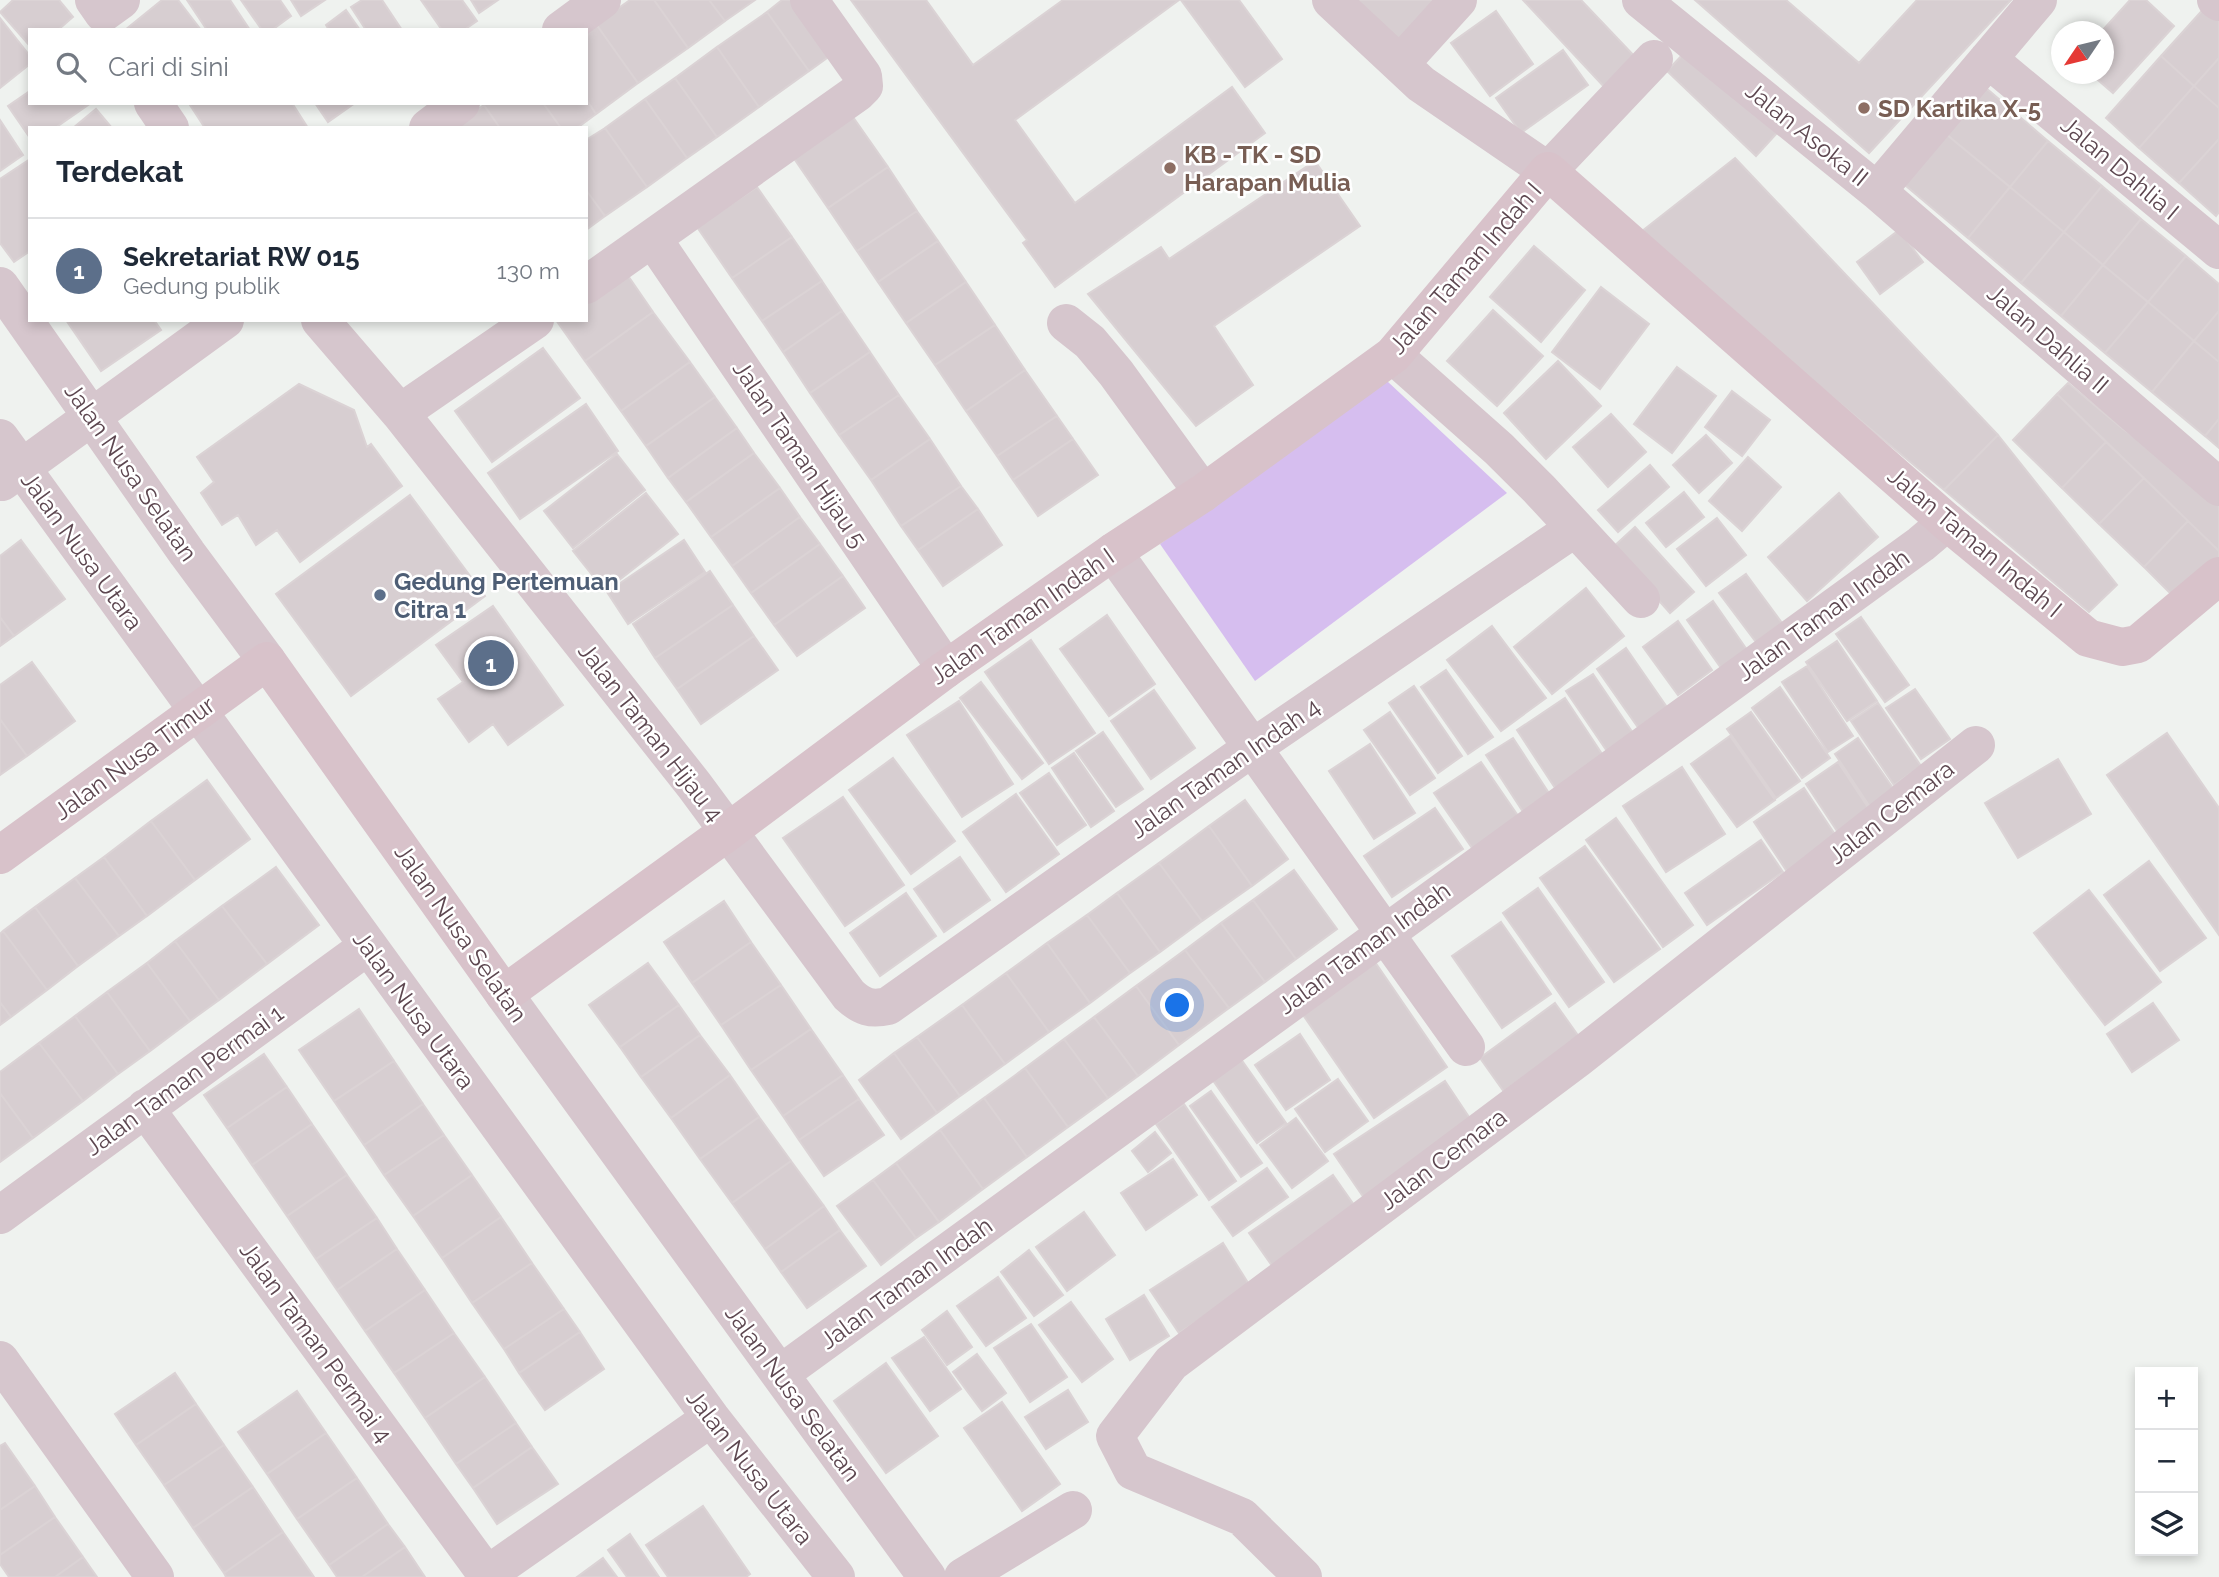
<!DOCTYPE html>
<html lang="id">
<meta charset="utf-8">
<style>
body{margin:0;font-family:Raleway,sans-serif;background:#f6f6f7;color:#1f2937}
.controls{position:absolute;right:21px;bottom:21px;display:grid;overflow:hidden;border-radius:0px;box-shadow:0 4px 10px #0003}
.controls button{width:63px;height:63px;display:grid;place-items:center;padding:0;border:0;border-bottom:2px solid #e0e1e3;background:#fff;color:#1f2937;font:35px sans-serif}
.compass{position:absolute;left:2051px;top:21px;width:63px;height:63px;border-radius:50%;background:#fff;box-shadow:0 4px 10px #0003;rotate:235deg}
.you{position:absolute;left:1178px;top:1006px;width:24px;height:24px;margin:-18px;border:5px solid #fff;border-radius:50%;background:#1a73e8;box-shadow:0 0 0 10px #1a73e833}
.badge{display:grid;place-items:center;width:46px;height:46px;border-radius:50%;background:#0b8043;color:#fff;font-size:23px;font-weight:700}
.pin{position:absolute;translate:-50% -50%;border:4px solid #fff;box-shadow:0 2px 7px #0006}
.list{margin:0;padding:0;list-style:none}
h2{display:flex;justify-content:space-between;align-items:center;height:91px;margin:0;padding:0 28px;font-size:30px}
h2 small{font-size:23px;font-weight:400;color:#747a83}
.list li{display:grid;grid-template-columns:46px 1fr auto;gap:21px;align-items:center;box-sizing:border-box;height:105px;padding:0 28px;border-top:2px solid #e0e1e3}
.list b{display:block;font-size:26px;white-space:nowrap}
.list p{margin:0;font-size:23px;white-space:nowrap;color:#747a83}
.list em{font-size:23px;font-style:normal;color:#747a83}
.icon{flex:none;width:38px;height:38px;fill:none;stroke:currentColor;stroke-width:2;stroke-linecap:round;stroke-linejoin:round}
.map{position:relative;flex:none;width:2219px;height:1577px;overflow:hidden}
.search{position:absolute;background:#fff;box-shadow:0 4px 10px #0003;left:28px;top:28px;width:560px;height:77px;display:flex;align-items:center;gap:18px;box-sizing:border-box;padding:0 24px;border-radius:0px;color:#747a83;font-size:26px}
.panel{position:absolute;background:#fff;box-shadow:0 4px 10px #0003;left:28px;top:126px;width:560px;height:196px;border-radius:0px}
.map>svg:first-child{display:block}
.green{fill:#d6beef}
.building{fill:#d7ced1;stroke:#dbd3d5;stroke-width:2}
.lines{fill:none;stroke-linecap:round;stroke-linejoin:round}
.street{stroke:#d6c6cd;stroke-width:38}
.secondary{stroke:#d8c2ca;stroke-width:38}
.education-dot{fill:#8d6e63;stroke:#fff;stroke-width:2.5}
.service-dot{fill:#5c6f8a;stroke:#fff;stroke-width:2.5}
.labels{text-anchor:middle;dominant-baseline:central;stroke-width:5;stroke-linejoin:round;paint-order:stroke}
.education-label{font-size:24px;font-weight:bold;fill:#785e54;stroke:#fff;text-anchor:start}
.street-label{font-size:24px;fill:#5d4750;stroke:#fff}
.service-label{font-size:24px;font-weight:bold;fill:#4e5e75;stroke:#fff;text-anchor:start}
</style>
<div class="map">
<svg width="2219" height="1577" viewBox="0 0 2219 1577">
<rect width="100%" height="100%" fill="#eff2ef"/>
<path class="green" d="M1387 381 1507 493 1255 681 1160 544Z"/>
<path class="building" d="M13 0H59L73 17 58 30H30V46L0 12Z
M162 0H178L201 30H125Z
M187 0H230L250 30H207Z
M241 0H280L291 16 272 30H262Z
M291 0H325L301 16Z
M362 0H382L402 30H366L351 7Z
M421 0H462L477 21 464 30H442Z
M471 0H498L479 13Z
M630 0H654L688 48 638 83 596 24Z
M654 0H709L725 21 688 48Z
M709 0H755L725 21Z
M782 0H800L838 50 809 71 767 12Z
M851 0H926L973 65 1063 0H1179L1015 120 1075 203 1232 87 1265 133 1055 287 1023 243 1027 240Z
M1181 0H1239L1282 59 1245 87Z
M1352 0H1445L1404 46Z
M1523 0H1581L1639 61 1608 91Z
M1695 0H1786L1859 63 1917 0H2011L1869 153Z
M2130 0H2146L2174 26 2113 93 2091 74H2104V32H2101Z
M2208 4 2219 14V58L2194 86 2161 56Z
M346 10 360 30H329L326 25Z
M1496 11 1533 64 1490 96 1451 43Z
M767 12 809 71 759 107 717 47Z
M0 18 30 56V64L0 88Z
M596 24 638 83 596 114 586 99V31Z
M717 47 759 107 717 137 675 78Z
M1688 49 1777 133 1756 156 1667 71Z
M1563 50 1588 85 1521 133 1496 98Z
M2161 56 2194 86 2139 148 2106 118Z
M2219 58V108L2194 86Z
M675 78 717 137 687 158 645 99Z
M1979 82 2048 141 2010 187 1940 129Z
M2194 86 2219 108V139L2179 183 2139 148Z
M30 91V103H91L55 128H30V138L8 106Z
M586 99 596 114 577 128H561L543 103H586Z
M645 99 687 158 647 187 605 128Z
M193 103H292L308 128H205L190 105Z
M315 103H355L328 122Z
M486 103H543L561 128H500L484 105Z
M484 105 500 128H452Z
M96 109 112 128H73Z
M853 117 888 167 828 208 793 157Z
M0 120 23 155 0 171Z
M605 128 647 187 605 216 586 190V140Z
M1940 129 2010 187 1968 238 1899 180Z
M2219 139V212L2216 216 2179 183Z
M2048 141 2102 186 2064 232 2010 187Z
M1735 158 1998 435 1944 490 1637 235Z
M30 159V251L14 262 0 243V179Z
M1315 161 1360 226 1214 326 1253 385 1196 426 1088 294 1161 247 1169 259Z
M888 167 917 211 857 251 828 208Z
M2102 186 2141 219 2103 265 2064 232Z
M757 187 792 237 732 278 697 227Z
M2010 187 2064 232 2021 283 1968 238Z
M586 190 605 216 586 230Z
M917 211 938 241 878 282 857 251Z
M2141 219 2186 256 2148 302 2103 265Z
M1899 230 1923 262 1880 294 1857 262Z
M2064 232 2103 265 2061 316 2021 283Z
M792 237 822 281 762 321 732 278Z
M938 241 966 282 906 323 878 282Z
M1534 246 1585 290 1541 342 1490 297Z
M2186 256 2219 284V311L2194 341 2148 302Z
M2103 265 2148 302 2105 353 2061 316Z
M622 267 653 312 585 361 556 320H586V292Z
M822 281 842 311 783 352 762 321Z
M966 282 995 325 935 365 906 323Z
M1601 287 1649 324 1600 389 1552 352Z
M2148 302 2194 341 2152 392 2105 353Z
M1493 310 1543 356 1497 406 1447 361Z
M842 311 870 352 810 393 783 352Z
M2219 311V362L2194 341Z
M653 312 690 362 621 411 585 361Z
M66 320H154L161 330 101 371Z
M995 325 1025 370 966 411 935 365Z
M2194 341 2219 362V419L2205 436 2152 392Z
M543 348 580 398 492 462 455 411Z
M870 352 899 395 839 435 810 393Z
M1558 361 1601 406 1546 459 1504 413Z
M690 362 715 397 646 446 621 411Z
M1677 367 1716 396 1672 453 1634 424Z
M1025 370 1057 416 997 456 966 411Z
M2068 383 2123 429 2219 495V551L2057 394Z
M299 384 354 410 367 447 371 444 402 486 300 562 277 530 256 545 238 515 222 525 201 493 214 482 197 457Z
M1732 391 1770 420 1742 456 1705 427Z
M2057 394 2106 442 2062 488 2013 440Z
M899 395 930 439 871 480 839 435Z
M715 397 737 428 668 478 646 446Z
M586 404 618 451 520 519 488 473Z
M1611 414 1646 452 1608 487 1573 447Z
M1057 416 1073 439 1013 480 997 456Z
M2219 419V448L2205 436Z
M737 428 754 453 686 502 668 478Z
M1706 435 1732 463 1699 493 1673 465Z
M1998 435 2117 585 2089 612 1944 490Z
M930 439 961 486 901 526 871 480Z
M1073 439 1098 475 1038 516 1013 480Z
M2106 442 2144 478 2099 524 2062 488Z
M754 453 780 488 711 537 686 502Z
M617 454 645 490 573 548 544 511Z
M1748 457 1781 487 1742 531 1709 501Z
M1650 465 1669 487 1618 532 1598 510Z
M2144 478 2188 521 2144 567 2099 524Z
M961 486 978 509 918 550 901 526Z
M780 488 800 517 732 566 711 537Z
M1684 492 1704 517 1666 547 1646 523Z
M646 493 678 534 605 591 573 551Z
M1839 493 1878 537 1807 601 1768 557Z
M410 495 485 596 351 696 276 594Z
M978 509 1002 545 943 586 918 550Z
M800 517 820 544 751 593 732 566Z
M1717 518 1746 555 1706 586 1677 549Z
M2188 521 2219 551V565L2181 604 2144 567Z
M1635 527 1694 592 1670 613 1612 548Z
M21 540 65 599 14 636 0 617V556Z
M684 540 705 572 628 624 607 592Z
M820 544 843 576 774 625 751 593Z
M710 571 733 605 655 658 633 624Z
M1746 574 1782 623 1756 642 1719 593Z
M843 576 865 608 797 656 774 625Z
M1586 588 1624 636 1552 694 1514 647Z
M1713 601 1752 657 1726 675 1687 620Z
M733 605 754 636 677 689 655 658Z
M493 606 563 705 508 745 493 724 469 742 438 699 463 682 436 645Z
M1107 615 1155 684 1109 716 1060 649Z
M0 617 14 636 0 646Z
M1861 617 1909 685 1885 702 1836 634Z
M1678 621 1712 670 1678 695 1643 647Z
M1492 626 1546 698 1501 731 1447 660Z
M754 636 778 670 701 724 677 689Z
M1031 640 1095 733 1049 764 985 672Z
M1837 641 1877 701 1847 721 1806 662Z
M1626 648 1671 713 1642 733 1597 669Z
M32 662 75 721 27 756 0 719V685Z
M1807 666 1853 736 1828 752 1782 682Z
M1446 670 1493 737 1468 754 1421 687Z
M1593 674 1635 736 1609 754 1566 691Z
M981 682 1043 763 1022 779 960 698Z
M1414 686 1462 756 1438 773 1389 703Z
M1780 687 1830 758 1802 778 1752 708Z
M1915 689 1950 739 1921 759 1886 708Z
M1154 690 1195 748 1151 779 1111 721Z
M1565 698 1604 757 1555 788 1517 730Z
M959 701 1013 784 962 817 907 735Z
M1878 703 1921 766 1894 785 1851 721Z
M1390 712 1435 778 1410 795 1364 730Z
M1751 712 1800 781 1776 798 1727 729Z
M0 719 27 756 0 775Z
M1103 732 1143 789 1116 807 1076 751Z
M2167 733 2219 808V935L2107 775Z
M1730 736 1775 800 1737 827 1691 764Z
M1513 738 1556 804 1529 821 1486 755Z
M1858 738 1895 791 1870 807 1835 754Z
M1370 744 1415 813 1374 839 1329 771Z
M1074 753 1114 811 1091 827 1052 768Z
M893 758 955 841 911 874 849 790Z
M2058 759 2091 814 2018 858 1985 803Z
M1481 762 1523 823 1477 855 1434 793Z
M1838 762 1877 821 1845 843 1806 784Z
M1682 767 1725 834 1666 872 1623 806Z
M1049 773 1086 825 1057 845 1020 793Z
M207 780 250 839 195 880 151 821Z
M1804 788 1840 842 1790 876 1754 822Z
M1016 794 1059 854 1006 892 963 832Z
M843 797 904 885 845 926 783 838Z
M1245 800 1288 859 1252 886 1209 826Z
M1435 808 1463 849 1392 897 1364 856Z
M1616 818 1693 925 1663 947 1586 840Z
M151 821 195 880 147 916 104 857Z
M1209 826 1252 886 1202 921 1159 863Z
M1761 840 1783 872 1707 925 1685 893Z
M1585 846 1660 949 1614 982 1540 878Z
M104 857 147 916 119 936 75 878Z
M960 857 990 900 944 932 914 889Z
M2149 861 2206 938 2160 971 2104 895Z
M1159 863 1202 921 1160 952 1117 893Z
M276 867 319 925 267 964 222 906Z
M1294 870 1337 929 1296 959 1253 900Z
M75 878 119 936 78 966 35 907Z
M1538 888 1604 982 1569 1007 1503 913Z
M2089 890 2161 982 2105 1025 2034 933Z
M906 893 936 936 880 976 850 933Z
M1117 893 1160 952 1130 973 1087 915Z
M1253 900 1296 959 1265 982 1221 923Z
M724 901 751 942 692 983 664 942Z
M222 906 267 964 219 1000 175 941Z
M35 907 78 966 47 990 3 931Z
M1087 915 1130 973 1090 1003 1047 943Z
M1501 922 1551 994 1502 1028 1452 956Z
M1221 923 1265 982 1229 1008 1185 950Z
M3 931 47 990 11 1017 0 1002V934Z
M175 941 219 1000 190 1021 147 963Z
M751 942 781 985 721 1025 692 983Z
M1047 943 1090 1003 1049 1032 1006 973Z
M1185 950 1229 1008 1179 1045 1136 986Z
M1375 962 1447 1067 1374 1118 1301 1012Z
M147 963 190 1021 150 1051 107 992Z
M648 963 679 1005 620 1047 589 1005Z
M1006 973 1049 1032 1005 1064 962 1005Z
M781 985 811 1029 751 1070 721 1025Z
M1136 986 1179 1045 1138 1076 1094 1017Z
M107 992 150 1051 118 1074 75 1016Z
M0 1002 11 1017 0 1025Z
M1555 1003 1582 1041 1507 1096 1480 1058Z
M2153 1003 2179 1040 2132 1072 2107 1034Z
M679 1005 700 1035 641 1077 620 1047Z
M962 1005 1005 1064 960 1096 917 1037Z
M359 1009 394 1061 334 1101 299 1050Z
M75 1016 118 1074 83 1101 39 1043Z
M1094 1017 1138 1076 1108 1098 1064 1039Z
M811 1029 843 1075 783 1116 751 1070Z
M1300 1034 1330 1080 1286 1110 1255 1065Z
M700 1035 730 1075 671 1118 641 1077Z
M917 1037 960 1096 937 1113 894 1053Z
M1064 1039 1108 1098 1068 1127 1025 1068Z
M39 1043 83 1101 33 1138 0 1093V1072Z
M1236 1052 1286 1123 1257 1143 1207 1072Z
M894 1053 937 1113 901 1139 859 1080Z
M264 1054 287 1087 227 1128 204 1095Z
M394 1061 423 1104 364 1145 334 1101Z
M1025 1068 1068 1127 1027 1157 984 1098Z
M730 1075 759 1117 700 1159 671 1118Z
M843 1075 859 1099 799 1140 783 1116Z
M1338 1079 1368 1121 1325 1152 1295 1109Z
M1445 1081 1477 1129 1366 1201 1334 1154Z
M287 1087 312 1124 252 1165 227 1128Z
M1211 1091 1262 1163 1241 1177 1190 1106Z
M0 1093 33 1138 0 1162Z
M984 1098 1027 1157 983 1189 940 1130Z
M859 1099 884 1135 824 1176 799 1140Z
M423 1104 444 1135 384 1175 364 1145Z
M1184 1104 1236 1181 1209 1200 1156 1124Z
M759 1117 791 1161 732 1203 700 1159Z
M1296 1118 1328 1161 1292 1188 1260 1145Z
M312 1124 347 1175 287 1216 252 1165Z
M940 1130 983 1189 939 1222 896 1163Z
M1155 1132 1171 1153 1148 1172 1132 1151Z
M444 1135 472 1175 413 1216 384 1175Z
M1173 1159 1197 1195 1146 1230 1121 1193Z
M791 1161 824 1206 765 1249 732 1203Z
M896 1163 939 1222 916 1238 873 1180Z
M1267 1168 1288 1197 1233 1236 1212 1207Z
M347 1175 377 1218 316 1259 287 1216Z
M472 1175 501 1217 442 1258 413 1216Z
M1333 1175 1359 1212 1275 1270 1249 1233Z
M873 1180 916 1238 881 1265 837 1206Z
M824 1206 840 1230 781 1272 765 1249Z
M1084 1212 1115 1255 1067 1291 1036 1247Z
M501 1217 532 1263 472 1303 442 1258Z
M377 1218 397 1249 337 1290 316 1259Z
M840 1230 866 1266 807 1308 781 1272Z
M1223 1243 1250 1286 1179 1333 1150 1290Z
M397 1249 425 1290 365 1331 337 1290Z
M1029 1250 1063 1295 1034 1316 1001 1272Z
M532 1263 564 1309 504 1349 472 1303Z
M998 1277 1026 1318 986 1346 957 1306Z
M425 1290 454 1333 394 1373 365 1331Z
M1144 1295 1169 1336 1130 1360 1106 1319Z
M1071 1302 1113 1359 1082 1382 1039 1325Z
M564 1309 580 1332 519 1373 504 1349Z
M947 1311 972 1347 947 1365 922 1330Z
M1031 1324 1067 1377 1030 1402 994 1348Z
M580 1332 604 1369 545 1410 519 1373Z
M454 1333 485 1377 425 1418 394 1373Z
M924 1337 961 1389 930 1411 892 1358Z
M977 1354 1006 1393 982 1411 953 1372Z
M886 1363 938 1436 886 1473 834 1401Z
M175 1373 196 1404 136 1445 115 1414Z
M485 1377 516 1423 456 1464 425 1418Z
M1068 1390 1088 1422 1046 1449 1025 1417Z
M297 1391 326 1433 267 1474 238 1432Z
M1002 1402 1060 1484 1022 1511 964 1428Z
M196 1404 224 1445 164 1485 136 1445Z
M516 1423 532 1447 473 1488 456 1464Z
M326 1433 357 1478 297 1519 267 1474Z
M5 1443 35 1486 0 1510V1446Z
M224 1445 253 1487 193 1528 164 1485Z
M532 1447 558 1484 497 1524 473 1488Z
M357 1478 388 1524 329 1565 297 1519Z
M35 1486 55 1517 0 1555V1510Z
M253 1487 283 1532 224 1573 193 1528Z
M703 1506 750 1574 746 1577H668L646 1545Z
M55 1517 83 1557 55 1577H9L0 1564V1555Z
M388 1524 405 1547 362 1577H337L329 1565Z
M283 1532 314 1577H226L224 1573Z
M630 1534 659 1577H627L608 1550Z
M405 1547 425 1577H362Z
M83 1557 97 1577H55Z
M603 1558 617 1577H577Z"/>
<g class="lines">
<path class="street" d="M94 0 103 13 121 0
M1331 0 1421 84 1548 171 1654 59
M1641 0 1877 191 2038 0
M2216 0 2219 2
M561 30 602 0
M1988 59 2219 250
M1400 64 1458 0
M153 103 170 128
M428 128 461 103
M1877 191 2219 487
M653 239 946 669
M586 285 857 93 864 86 863 76 809 0
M0 286 187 553 267 661
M320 320 400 413 694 785 849 995C862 1007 871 1010 888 1006L1252 748 1575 528
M1066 323 1090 342 1116 373 1203 493
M1393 355 1499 449 1540 490 1641 599
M400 413 535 320
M0 438 711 1418 836 1577
M2 482 225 320
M1113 552 1466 1047
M504 994 927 1577
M145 1108 487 1575
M0 1215 368 946
M0 1360 155 1577
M780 1374 1921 544 1947 522
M484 1577 711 1418
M963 1577 1073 1510
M1303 1577 1242 1517 1133 1471 1115 1436 1171 1363 1577 1059 1976 745"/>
<path class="secondary" d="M0 855 267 661 504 994 729 831 946 669 1113 552 1203 493 1393 355 1548 171 1947 522 2088 638 2122 647 2138 644 2219 576"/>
</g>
<g class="education-dot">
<circle cx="1864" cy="108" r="7"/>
<circle cx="1170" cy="168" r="7"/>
</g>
<circle class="service-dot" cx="380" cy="595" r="7"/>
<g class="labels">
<g class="education-label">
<text x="1878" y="108">SD Kartika X-5</text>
<text x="1184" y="154">KB - TK - SD<tspan x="1184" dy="28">Harapan Mulia</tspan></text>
</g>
<g class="street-label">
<text transform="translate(1807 134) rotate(39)">Jalan Asoka II</text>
<text transform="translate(2120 168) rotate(40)">Jalan Dahlia I</text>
<text transform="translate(1465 268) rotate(-49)">Jalan Taman Indah I</text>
<text transform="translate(2048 339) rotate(41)">Jalan Dahlia II</text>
<text transform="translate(800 454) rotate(56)">Jalan Taman Hijau 5</text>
<text transform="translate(131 472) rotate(55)">Jalan Nusa Selatan</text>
<text transform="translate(1975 542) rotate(40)">Jalan Taman Indah I</text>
<text transform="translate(82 551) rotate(54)">Jalan Nusa Utara</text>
<text transform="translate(1823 615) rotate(-36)">Jalan Taman Indah</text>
<text transform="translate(1022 616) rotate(-35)">Jalan Taman Indah I</text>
<text transform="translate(651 732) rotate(52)">Jalan Taman Hijau 4</text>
<text transform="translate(134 758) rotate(-36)">Jalan Nusa Timur</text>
<text transform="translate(1225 768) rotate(-35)">Jalan Taman Indah 4</text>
<text transform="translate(1891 812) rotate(-38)">Jalan Cemara</text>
<text transform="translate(461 933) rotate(55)">Jalan Nusa Selatan</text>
<text transform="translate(1364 948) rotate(-36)">Jalan Taman Indah</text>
<text transform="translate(414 1010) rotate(54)">Jalan Nusa Utara</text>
<text transform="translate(184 1080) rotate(-36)">Jalan Taman Permai 1</text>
<text transform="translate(1443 1159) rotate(-37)">Jalan Cemara</text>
<text transform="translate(906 1283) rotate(-36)">Jalan Taman Indah</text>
<text transform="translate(316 1342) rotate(54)">Jalan Taman Permai 4</text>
<text transform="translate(793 1393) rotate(54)">Jalan Nusa Selatan</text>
<text transform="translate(750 1467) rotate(52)">Jalan Nusa Utara</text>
</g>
<g class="service-label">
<text x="394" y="581">Gedung Pertemuan<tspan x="394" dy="28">Citra 1</tspan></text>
</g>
</g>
</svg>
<div class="controls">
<button>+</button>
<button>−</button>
<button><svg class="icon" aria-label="layers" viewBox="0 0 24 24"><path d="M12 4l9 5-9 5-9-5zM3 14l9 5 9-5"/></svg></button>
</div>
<svg class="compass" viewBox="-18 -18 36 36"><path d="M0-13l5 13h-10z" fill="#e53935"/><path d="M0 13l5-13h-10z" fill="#747a83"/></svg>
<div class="you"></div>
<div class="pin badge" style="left:491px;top:663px;background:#5c6f8a">1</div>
<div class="search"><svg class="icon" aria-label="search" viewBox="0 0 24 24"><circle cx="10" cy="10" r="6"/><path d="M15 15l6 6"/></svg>Cari di sini</div>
<section class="panel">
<h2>Terdekat<small></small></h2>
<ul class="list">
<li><span class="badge" style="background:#5c6f8a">1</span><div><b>Sekretariat RW 015</b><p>Gedung publik</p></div><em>130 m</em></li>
</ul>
</section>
</div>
